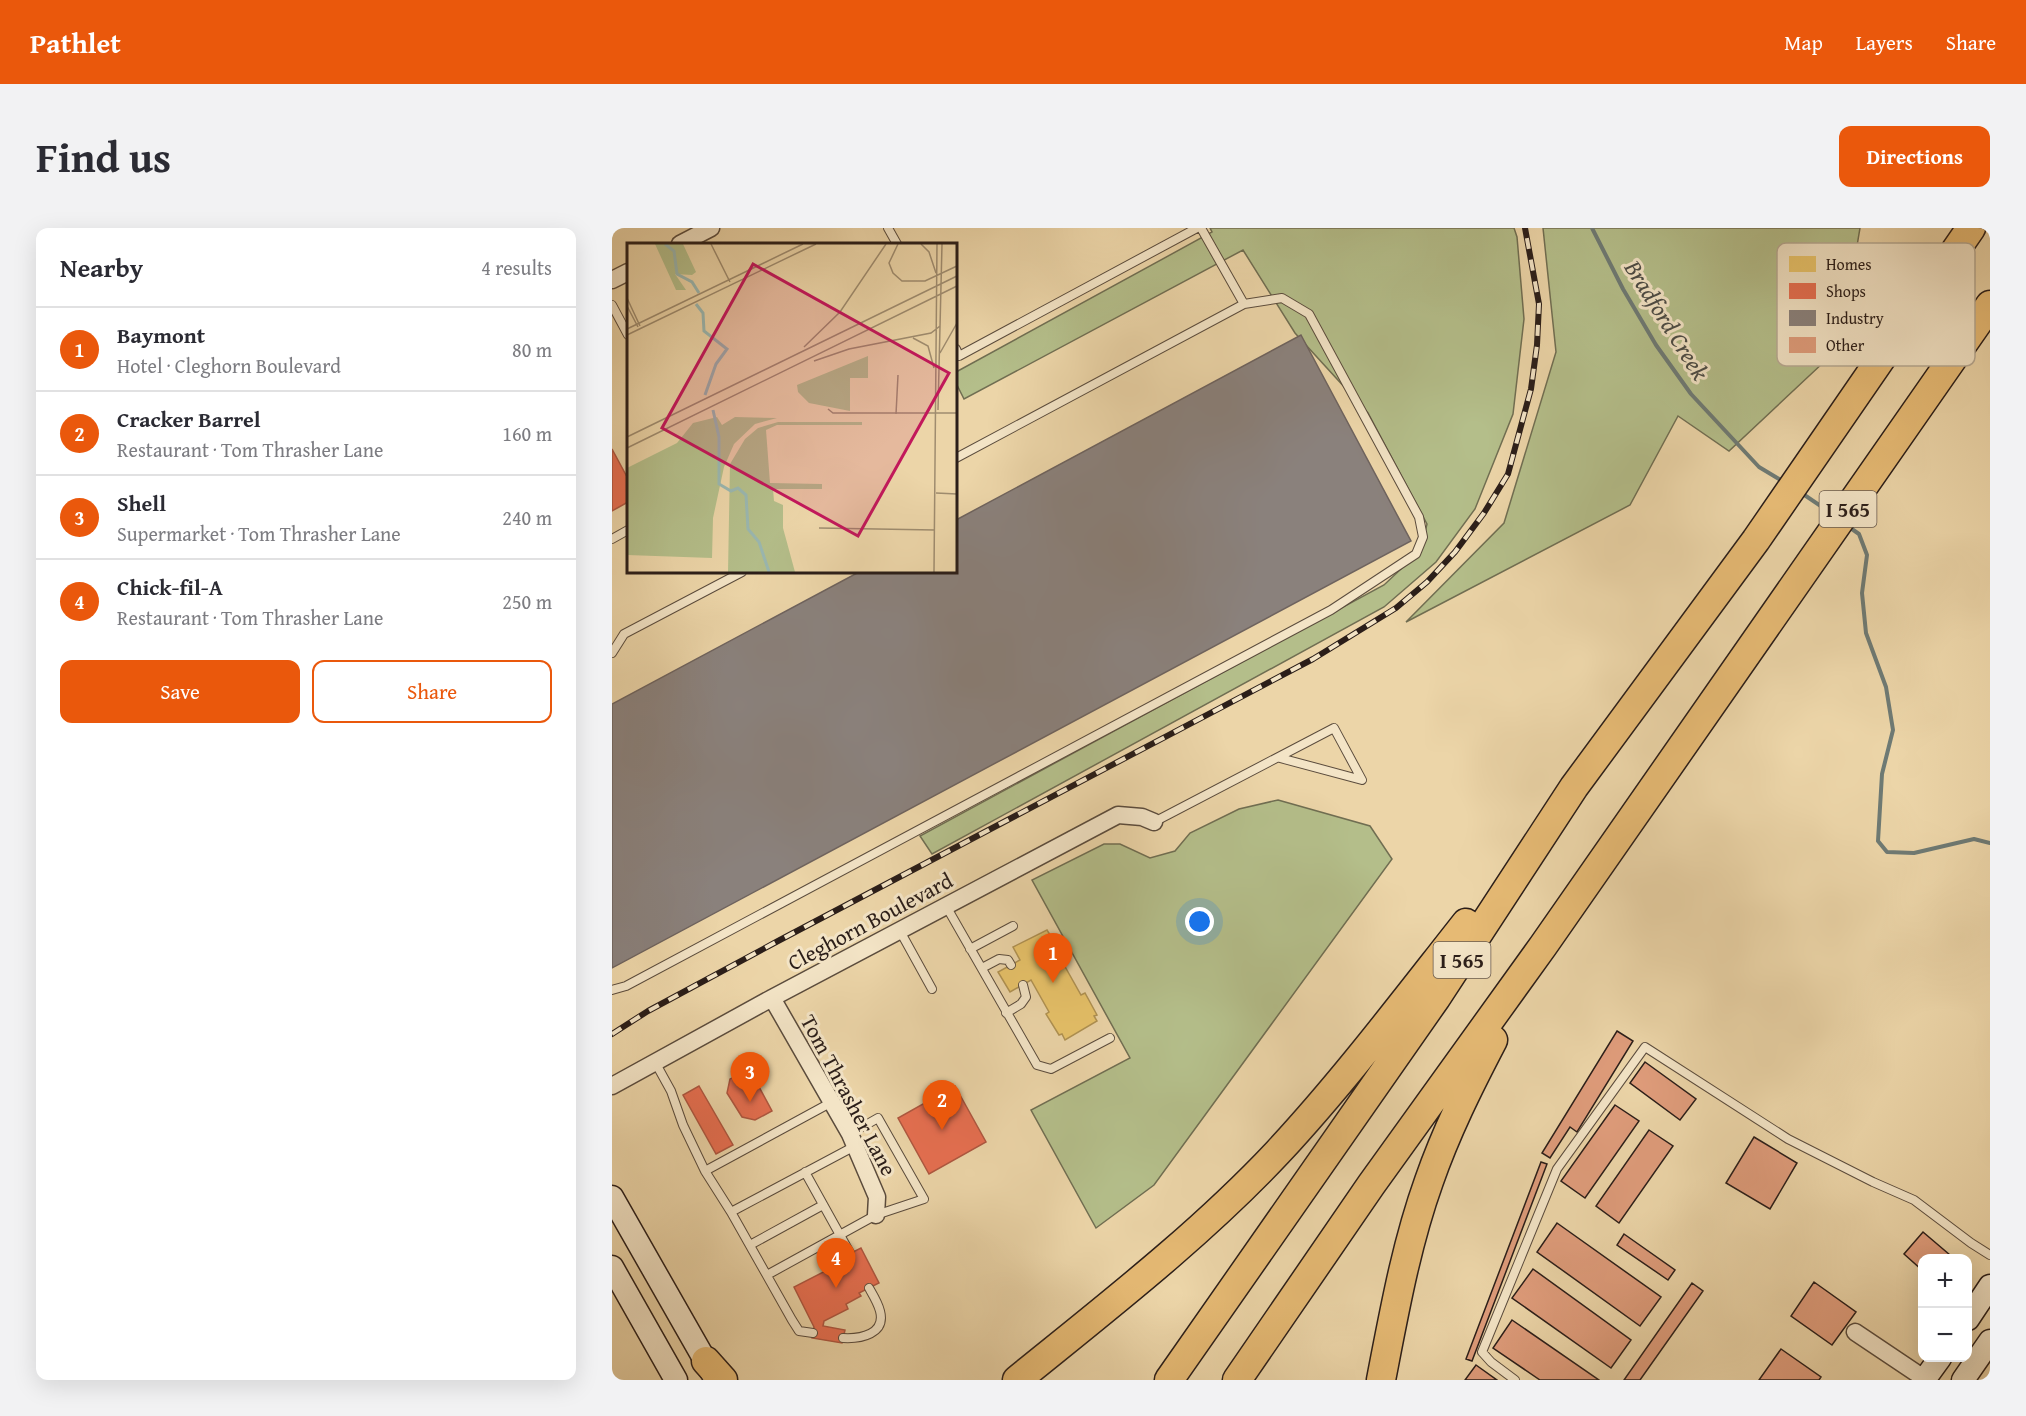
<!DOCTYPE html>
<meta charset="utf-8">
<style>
body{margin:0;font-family:"Gentium Book Plus",serif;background:#f2f2f3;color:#2b2b33}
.controls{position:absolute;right:18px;bottom:18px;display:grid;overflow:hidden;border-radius:12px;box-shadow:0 6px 24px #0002}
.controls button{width:54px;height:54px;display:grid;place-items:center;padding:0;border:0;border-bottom:2px solid #e1e1e2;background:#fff;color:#2b2b33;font:30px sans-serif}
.you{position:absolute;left:588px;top:694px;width:21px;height:21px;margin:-15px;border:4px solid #fff;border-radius:50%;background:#1a73e8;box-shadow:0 0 0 9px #1a73e833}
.badge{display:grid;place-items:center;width:39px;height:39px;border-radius:50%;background:#ea580c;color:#fff;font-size:20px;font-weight:700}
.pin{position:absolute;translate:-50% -50px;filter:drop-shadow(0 2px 3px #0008)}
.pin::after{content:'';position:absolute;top:32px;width:21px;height:18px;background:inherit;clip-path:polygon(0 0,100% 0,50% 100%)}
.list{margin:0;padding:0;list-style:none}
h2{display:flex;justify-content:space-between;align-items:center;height:78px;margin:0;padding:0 24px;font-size:26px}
h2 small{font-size:20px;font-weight:400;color:#7c7c81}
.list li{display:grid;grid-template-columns:39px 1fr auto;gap:18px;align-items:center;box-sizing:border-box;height:84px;padding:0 24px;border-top:2px solid #e1e1e2}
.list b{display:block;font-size:22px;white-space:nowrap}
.list p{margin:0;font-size:20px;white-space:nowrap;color:#7c7c81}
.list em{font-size:20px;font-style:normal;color:#7c7c81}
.actions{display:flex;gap:12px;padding:18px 24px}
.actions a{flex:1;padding:14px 0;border:2px solid #ea580c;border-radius:12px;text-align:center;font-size:21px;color:#ea580c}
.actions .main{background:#ea580c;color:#fff}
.map{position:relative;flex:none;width:1378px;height:1152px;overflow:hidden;border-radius:12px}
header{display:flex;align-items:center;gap:36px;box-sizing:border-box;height:84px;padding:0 30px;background:#ea580c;color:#fff}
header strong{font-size:28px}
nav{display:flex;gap:33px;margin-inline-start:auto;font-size:21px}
.intro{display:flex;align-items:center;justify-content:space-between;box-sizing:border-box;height:144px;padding:0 36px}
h1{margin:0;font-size:42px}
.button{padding:15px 27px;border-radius:12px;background:#ea580c;color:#fff;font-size:21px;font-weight:700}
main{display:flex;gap:36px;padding:0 36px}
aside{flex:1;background:#fff;border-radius:12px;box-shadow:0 6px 24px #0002}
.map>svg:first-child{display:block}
.green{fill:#b4be8a;stroke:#706e52;stroke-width:1.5}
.homes{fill:#e9c46a;stroke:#b09252;stroke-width:1.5}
.shops{fill:#e76f51;stroke:#af5740;stroke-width:1.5}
.industry{fill:#8a817c;stroke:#6e635e;stroke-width:1.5}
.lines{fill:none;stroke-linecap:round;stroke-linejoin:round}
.stream{stroke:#6e7a74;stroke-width:4}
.building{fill:#df9c7b;stroke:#2b1e19;stroke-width:1.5}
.lane-casing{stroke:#5b4c3d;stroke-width:10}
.street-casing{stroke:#5b4c3d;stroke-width:19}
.secondary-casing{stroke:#2b1e19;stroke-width:25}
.highway-casing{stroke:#2b1e19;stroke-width:31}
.lane{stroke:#f3e4c6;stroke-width:8}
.street{stroke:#f3e4c6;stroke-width:16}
.secondary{stroke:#f3e4c6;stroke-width:22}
.highway{stroke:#e6ba74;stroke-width:28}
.rail-casing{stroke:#2b1e19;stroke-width:6}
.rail{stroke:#f3e4c6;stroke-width:4;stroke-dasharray:11;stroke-linecap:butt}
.labels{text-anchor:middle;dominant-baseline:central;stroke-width:6;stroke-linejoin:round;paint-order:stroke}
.shield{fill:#f3e4c6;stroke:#67594d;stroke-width:1.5}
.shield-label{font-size:21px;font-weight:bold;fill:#2b1e19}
.street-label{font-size:22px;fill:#2b1e19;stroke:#f3e4c6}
.water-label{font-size:24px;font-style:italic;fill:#4c4c46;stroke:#f3e4c6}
.inset-river{fill:none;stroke:#9ab7b0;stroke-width:3}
.inset-road{fill:none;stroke:#9f8c6f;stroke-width:1.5}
.view{fill:#c2185b;fill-opacity:0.15;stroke:#c2185b;stroke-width:3}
.inset-edge{fill:none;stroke:#2b1e19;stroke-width:3}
.key{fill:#f3e4c6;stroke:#b7a992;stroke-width:1.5}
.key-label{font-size:16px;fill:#2b1e19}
</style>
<header>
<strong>Pathlet</strong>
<nav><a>Map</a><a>Layers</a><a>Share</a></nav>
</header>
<div class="intro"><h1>Find us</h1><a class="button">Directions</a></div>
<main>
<aside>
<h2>Nearby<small>4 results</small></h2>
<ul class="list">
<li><span class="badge">1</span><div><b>Baymont</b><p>Hotel · Cleghorn Boulevard</p></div><em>80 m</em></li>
<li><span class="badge">2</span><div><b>Cracker Barrel</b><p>Restaurant · Tom Thrasher Lane</p></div><em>160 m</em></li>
<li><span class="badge">3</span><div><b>Shell</b><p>Supermarket · Tom Thrasher Lane</p></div><em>240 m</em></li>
<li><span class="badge">4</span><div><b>Chick-fil-A</b><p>Restaurant · Tom Thrasher Lane</p></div><em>250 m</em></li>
</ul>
<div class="actions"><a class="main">Save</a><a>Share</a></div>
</aside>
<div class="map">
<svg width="1378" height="1152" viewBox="0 0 1378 1152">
<rect width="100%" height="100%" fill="#ecd5a8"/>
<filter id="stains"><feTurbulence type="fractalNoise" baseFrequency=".00333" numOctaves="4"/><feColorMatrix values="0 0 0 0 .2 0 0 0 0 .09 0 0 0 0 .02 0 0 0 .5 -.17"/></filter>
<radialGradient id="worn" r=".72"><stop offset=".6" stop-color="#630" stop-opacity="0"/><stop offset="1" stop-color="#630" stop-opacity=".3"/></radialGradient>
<path class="green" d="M598 0H902L905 9 912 91 901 186 863 281 824 334 772 379 320 626 308 608 772 357 808 323 815 296 756 185 683 105 631 22 352 171 344 155V144L600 4Z
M931 0H1248L1228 119 1117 223 1066 188 1018 277 794 394 892 295 944 124Z
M666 572 758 598 780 631 542 957 484 1000 419 882 518 830 420 652 492 616H508L538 630 563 623 578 605 627 581Z"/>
<path class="homes" d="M435 702 454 733 451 735 469 767 473 765 485 787 482 788 485 793 453 812 450 806 447 807 434 786 437 784 419 752 398 764 386 744 408 732 401 719Z"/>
<path class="shops" d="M0 221 14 247 16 246V274L0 283Z
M138 842 160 883 143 892 130 889 115 865 118 851Z
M87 858 121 917 104 926 71 867Z
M343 858 374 914 317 946 286 890Z
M249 1020 267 1055 247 1065 249 1068 234 1076 236 1081 212 1093 211 1098 233 1102 230 1115 200 1110 202 1099 182 1059 231 1034 229 1030Z"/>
<path class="industry" d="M689 107 799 313 0 740V476L247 344H344V292Z"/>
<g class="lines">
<path class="stream" d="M980 0 1011 61 1044 117 1079 166 1147 239 1172 254
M1188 264 1219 285
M1237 299 1247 306 1255 327 1250 365 1254 405 1274 459 1281 502 1270 546 1266 613 1275 624 1302 625 1362 611 1378 615"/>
</g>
<path class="building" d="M1005 803 1021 813 965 904 958 899 938 930 930 925Z
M1033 834 1084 871 1068 892 1018 855Z
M1003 877 1027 893 973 970 949 953Z
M1037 902 1061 918 1007 995 984 978Z
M1142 909 1185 935 1158 981 1114 955Z
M929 934 935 936 860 1133 854 1131Z
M945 995 1049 1069 1028 1098 925 1024Z
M1311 1004 1338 1027 1335 1030H1310V1042L1292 1026Z
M1012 1006 1063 1042 1056 1052 1005 1017Z
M921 1041 1019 1112 999 1140 900 1070Z
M1202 1054 1244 1084 1220 1117 1179 1088Z
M1080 1055 1091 1063 1028 1152H1012Z
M900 1092 987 1152H928L881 1120Z
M1169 1121 1209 1149 1207 1152H1147Z
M864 1137 885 1152H853Z"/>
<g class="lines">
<defs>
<path id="lane" d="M276 0 285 16
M0 77 16 107
M344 121 347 128 585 0
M344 230 632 76 589 0
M0 311 16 302
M0 425 12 406 130 344
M542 594 722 500 750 552 668 530
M334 678 425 837 439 841 498 810
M288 703 320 761
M358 721 401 698
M370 740 387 731 396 732 399 737
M0 762 14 758 719 382 804 326 811 309 807 289 697 86 670 70 632 76
M394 785 409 776 414 769 411 757
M43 834 59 863 71 897 93 943 119 984 180 1092 187 1103 201 1105
M93 943 220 874
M193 944 238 1025
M119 984 243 918
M138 1017 211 977
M155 1047 264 987 312 971 266 890 238 906
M231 1110C249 1111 274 1106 268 1083 266 1075 261 1067 257 1060
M903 1152 879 1134 870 1124 945 941 1033 819 1176 911 1261 954 1302 972 1359 1015 1378 1027"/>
<path id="street" d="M68 16 99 0
M0 52 16 44
M160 770 238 906 265 969 264 987
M0 858 160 770 506 587 530 589 542 594
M1243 1104 1313 1151"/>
<path id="secondary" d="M0 969 102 1148
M0 1039 64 1152
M1356 1091 1378 1058
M1312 1152 1328 1130
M1351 1152 1378 1113"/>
<path id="highway" d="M94 1133 111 1152
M405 1152C495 1079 587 1008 666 924 732 853 794 771 854 695
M557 1152 824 770 962 559 1144 312 1359 0
M625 1152 759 957 931 718 1378 77
M769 1152C782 1085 794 1017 817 953 834 904 857 858 881 812"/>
</defs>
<use href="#lane" class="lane-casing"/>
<use href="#street" class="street-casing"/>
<use href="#secondary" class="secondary-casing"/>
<use href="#highway" class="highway-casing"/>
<use href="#lane" class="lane"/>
<use href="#street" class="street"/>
<use href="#secondary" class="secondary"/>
<use href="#highway" class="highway"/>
<defs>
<path id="rail" d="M0 806 36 783 166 713 701 431 784 380 815 354 843 324 872 285 896 246 919 161 925 117 927 76 913 0"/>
</defs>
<use href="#rail" class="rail-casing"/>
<use href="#rail" class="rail"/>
</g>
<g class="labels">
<g class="shield">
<rect x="1207.5" y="263" width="57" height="36" rx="4.5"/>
<rect x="821.5" y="714" width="57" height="36" rx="4.5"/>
</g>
<g class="shield-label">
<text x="1236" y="281">I 565</text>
<text x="850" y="732">I 565</text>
</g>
<g class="street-label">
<text transform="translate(258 693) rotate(-28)">Cleghorn Boulevard</text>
<text transform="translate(237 867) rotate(62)">Tom Thrasher Lane</text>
</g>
<g class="water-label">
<text transform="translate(1055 92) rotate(58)">Bradford Creek</text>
</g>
</g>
<g transform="translate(15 15)">
<rect width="330" height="330" fill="#ecd5a8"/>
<path d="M28 1H56L69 29 65 32 48 31 59 47H49ZM241 113V135H223V168L182 160 171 149 170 142ZM90 174 95 182 108 174 150 175 128 181 107 201 97 224 86 275 85 315 0 312V225L50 200 66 180ZM151 179H235V182H150L139 187 143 240 195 241V246H146L147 258 156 262V285L168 329H101L103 221 118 196 131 185Z" fill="#b4be8a"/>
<path class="inset-river" d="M38 1 47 8 50 31 65 39 72 50M69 61 76 70 77 88 100 106 89 121 78 152M86 167 92 194V241L104 248 111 245 119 252 121 286 132 299 142 329"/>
<path class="inset-road" d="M84 1 103 39M271 1 262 20 266 30 275 38H298L330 23M294 1 302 9 309 30M0 55 13 83M0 63 11 84M0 86 176 1M0 92 189 1M286 95 301 103 307 125M177 104 213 69 259 1M313 110 330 80M187 118 222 106 304 90 313 83M201 166 206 170H330M311 167 315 1M269 171 271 132M0 194 330 33M0 205 330 43M309 250 330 251M192 285 308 287M307 329 310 1"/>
<path class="view" d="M126 21 322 130 231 293 35 185Z"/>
<rect width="330" height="330" class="inset-edge"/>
</g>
<rect x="1165" y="15" width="198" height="123" rx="9" class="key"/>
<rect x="1177" y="28" width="27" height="16" fill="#e9c46a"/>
<rect x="1177" y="55" width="27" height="16" fill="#e76f51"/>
<rect x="1177" y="82" width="27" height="16" fill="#8a817c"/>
<rect x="1177" y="109" width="27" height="16" fill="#df9c7b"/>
<g class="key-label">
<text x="1214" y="42">Homes</text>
<text x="1214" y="69">Shops</text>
<text x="1214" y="96">Industry</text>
<text x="1214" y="123">Other</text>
</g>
<rect width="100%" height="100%" filter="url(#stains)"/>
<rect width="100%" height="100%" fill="url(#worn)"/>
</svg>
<div class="controls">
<button>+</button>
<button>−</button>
</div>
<div class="you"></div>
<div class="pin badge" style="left:441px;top:755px">1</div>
<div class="pin badge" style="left:330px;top:902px">2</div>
<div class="pin badge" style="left:138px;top:874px">3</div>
<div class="pin badge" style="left:224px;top:1060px">4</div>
</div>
</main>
